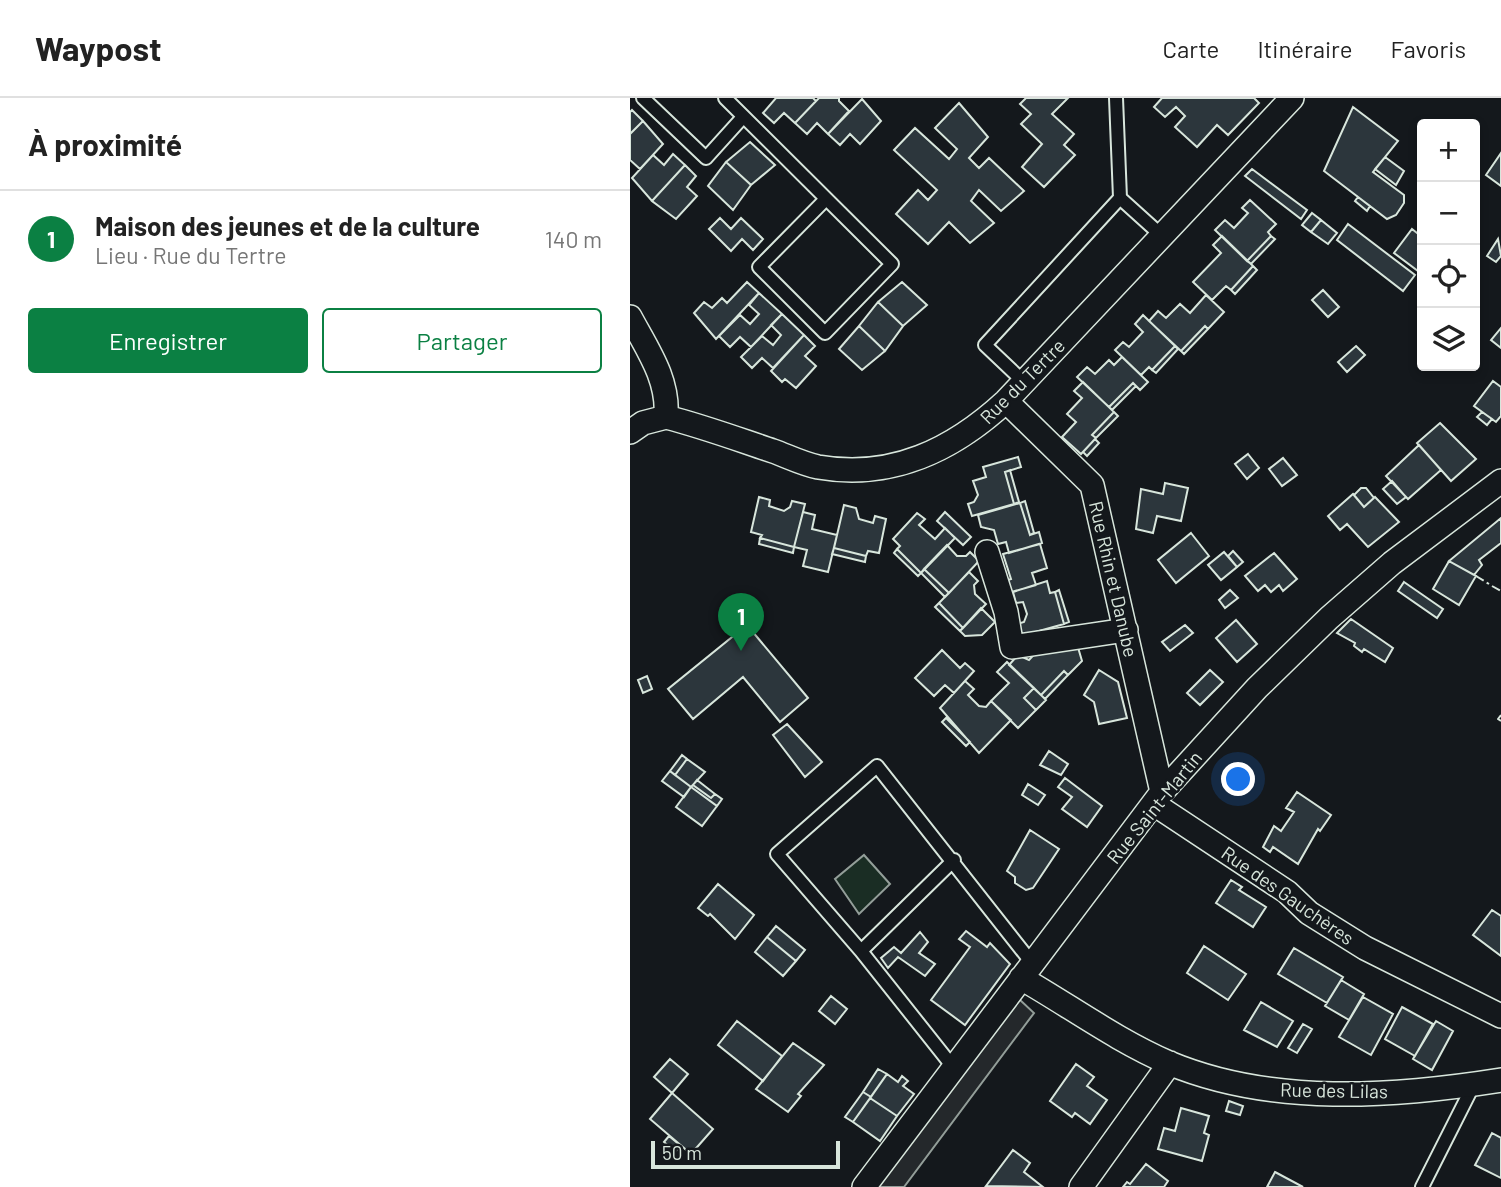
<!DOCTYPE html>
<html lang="fr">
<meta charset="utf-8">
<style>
body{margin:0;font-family:Barlow,sans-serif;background:#f2f2f2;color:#222}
.controls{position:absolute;right:21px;top:21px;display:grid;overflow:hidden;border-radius:7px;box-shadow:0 4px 10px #0003}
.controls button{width:63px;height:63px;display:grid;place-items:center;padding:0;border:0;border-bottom:2px solid #e0e0e0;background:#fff;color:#222;font:35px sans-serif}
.scale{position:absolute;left:21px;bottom:18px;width:189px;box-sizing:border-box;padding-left:7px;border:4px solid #d8e6dc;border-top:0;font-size:19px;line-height:24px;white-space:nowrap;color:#d8e6dc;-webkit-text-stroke:5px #14181c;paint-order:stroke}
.you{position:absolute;left:609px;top:682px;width:24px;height:24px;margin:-18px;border:5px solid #fff;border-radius:50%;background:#1a73e8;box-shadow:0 0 0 10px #1a73e833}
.badge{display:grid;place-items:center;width:46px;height:46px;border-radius:50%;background:#0b8043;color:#fff;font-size:23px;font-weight:700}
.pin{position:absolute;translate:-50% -58px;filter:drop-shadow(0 2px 4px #0008)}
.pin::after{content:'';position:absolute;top:37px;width:24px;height:21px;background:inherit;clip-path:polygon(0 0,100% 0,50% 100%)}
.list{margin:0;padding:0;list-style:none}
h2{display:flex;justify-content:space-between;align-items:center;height:91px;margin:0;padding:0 28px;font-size:30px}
h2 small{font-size:23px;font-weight:400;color:#767676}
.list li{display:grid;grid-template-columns:46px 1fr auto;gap:21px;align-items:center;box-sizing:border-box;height:98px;padding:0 28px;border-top:2px solid #e0e0e0}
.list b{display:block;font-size:26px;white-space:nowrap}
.list p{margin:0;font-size:23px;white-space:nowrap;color:#767676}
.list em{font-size:23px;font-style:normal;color:#767676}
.actions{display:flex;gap:14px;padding:21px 28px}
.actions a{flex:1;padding:16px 0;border:2px solid #0b8043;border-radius:7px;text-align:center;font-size:24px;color:#0b8043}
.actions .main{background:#0b8043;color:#fff}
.icon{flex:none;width:38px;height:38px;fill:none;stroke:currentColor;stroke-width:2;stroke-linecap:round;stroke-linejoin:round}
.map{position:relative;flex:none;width:871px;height:1089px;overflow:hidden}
header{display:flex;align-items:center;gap:42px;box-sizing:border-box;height:98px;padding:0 35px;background:#fff;border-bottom:2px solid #e0e0e0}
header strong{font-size:33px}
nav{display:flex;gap:38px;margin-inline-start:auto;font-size:24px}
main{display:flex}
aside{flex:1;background:#fff}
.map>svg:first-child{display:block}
.green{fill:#1a2d24;stroke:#939e99;stroke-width:2}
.parking{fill:#24282b;stroke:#939e99;stroke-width:2}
.building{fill:#2c363c;stroke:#d8e6dc;stroke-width:2}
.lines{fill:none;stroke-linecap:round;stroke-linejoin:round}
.lane-casing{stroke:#d8e6dc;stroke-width:16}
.street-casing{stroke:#d8e6dc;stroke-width:26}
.lane{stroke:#14181c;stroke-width:12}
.street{stroke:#14181c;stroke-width:23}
.fence{stroke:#d8e6dc;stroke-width:2;stroke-dasharray:9 3.5;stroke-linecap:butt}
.labels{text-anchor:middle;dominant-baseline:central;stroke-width:5;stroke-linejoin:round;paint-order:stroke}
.street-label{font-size:19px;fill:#d8e6dc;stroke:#14181c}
</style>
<header>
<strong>Waypost</strong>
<nav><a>Carte</a><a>Itinéraire</a><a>Favoris</a></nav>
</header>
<main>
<aside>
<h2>À proximité<small></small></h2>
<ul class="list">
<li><span class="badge">1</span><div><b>Maison des jeunes et de la culture</b><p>Lieu · Rue du Tertre</p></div><em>140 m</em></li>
</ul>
<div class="actions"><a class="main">Enregistrer</a><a>Partager</a></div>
</aside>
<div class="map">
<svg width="871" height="1089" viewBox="0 0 871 1089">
<rect width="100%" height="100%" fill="#14181c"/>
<path class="green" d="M234 757 260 786 229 816 205 781Z"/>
<path class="parking" d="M389 901 404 915 274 1089H248Z"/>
<path class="building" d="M146 0H183L186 3 165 25 154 15 144 25 133 15Z
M189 0H209V3L219 13 198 36 187 25 177 36 165 25Z
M396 0H438L422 16 444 36 434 47 445 57 414 89 392 69 412 46 391 26 401 16 390 6Z
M532 0H624L629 5 598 37 587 27 567 49 545 29 555 18 546 9 535 19 524 9Z
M232 1 251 23 230 46 220 36 210 47 198 36Z
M329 5 358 39 339 60 349 70 359 60 394 93 371 113 349 92 341 103 364 125 340 145 319 124 298 146 266 116 288 92 298 102 307 92 264 52 285 30 319 61 327 51 305 30Z
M723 9 768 43 743 74 774 97V105L766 117 757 121 694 73Z
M2 12 13 23 0 36V14Z
M13 23 33 46 10 71 0 62V36Z
M120 44 145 67 121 87 96 64Z
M871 55V88L856 77Z
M43 56 55 67 22 103 2 80 23 57 34 67Z
M755 59 774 73 766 87 745 71Z
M96 64 121 87 103 112 78 88Z
M55 67 66 78 57 89 67 98 46 121 22 103Z
M622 71 677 112 671 121 615 78Z
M728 99 740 108 737 113 725 103Z
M620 102 646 126 638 134 641 138 617 163 585 132 595 122 604 130 618 115 612 110Z
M682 115 691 122 681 134 672 127Z
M90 120 101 131 111 120 133 141 123 152 112 141 101 153 79 131Z
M691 122 707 135 698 146 681 134Z
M718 126 785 177 773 193 707 142Z
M782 131 792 139V167L788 173 764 155Z
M592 138 623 168 601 192 596 188 582 202 563 184 591 155 583 147Z
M641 138 645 141 621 166 617 163Z
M868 141 871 158 866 164 857 158Z
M623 168 627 172 605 196 601 192Z
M117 184 129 195 86 241 64 215 74 204 82 210 92 200 97 205Z
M272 184 297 207 273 228 248 204Z
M693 192 709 209 698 219 682 202Z
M129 195 152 216 121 249 110 239 100 249 89 238 110 217 120 226 129 216 119 207Z
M576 197 594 214 578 231 575 228 551 253 519 223 528 213 536 220 550 206 560 215Z
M248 204 273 228 255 253 229 228Z
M152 216 174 237 143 270 132 260 122 270 111 259 132 238 143 247 151 237 141 227Z
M513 217 545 248 522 272 519 269 511 277 485 252 493 244 499 249 513 234 505 226Z
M229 228 255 253 232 272 209 251Z
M575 228 578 231 554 256 551 253Z
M871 230V250L861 242Z
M174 237 185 248 175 258 186 268 166 290 155 281 152 284 141 273Z
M545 248 548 251 526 275 522 272Z
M726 248 735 257 717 274 708 264Z
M492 259 518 284 510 292 503 285 479 309 447 279 457 269 465 276 479 262 484 267Z
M863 283 871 289V318L866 324 844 308Z
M453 284 484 314 462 337 466 340 451 356 432 339 446 324 437 316 452 300 444 293Z
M503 285 506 288 482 312 479 309Z
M484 314 488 318 466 340 462 337Z
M852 314 862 321 857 327 847 319Z
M810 325 846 361 821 383 787 345Z
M465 341 469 345 457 358 453 354Z
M789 347 811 372 778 401 756 378Z
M618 356 629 370 617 381 605 366Z
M388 359 391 369 375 374 384 406 342 418 338 406 344 404 348 397 343 383 356 379 353 369Z
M653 360 667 377 652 388 639 371Z
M380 372 389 404 384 406 375 374Z
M762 383 776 399 767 406 753 391Z
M535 385 558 390 551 423 527 418 523 435 506 431 511 391 533 396Z
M731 390H736L744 400 734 409 724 397Z
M723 396 734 409 745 399 769 424 738 449 717 426 710 432 698 418Z
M129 399 140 402 139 408 154 413 160 409 162 403 175 406 164 449 130 440 132 437 121 434Z
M395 403 404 435 400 437 390 405Z
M390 405 400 437 409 434 412 445 379 455 376 444 368 446 364 432 351 429 348 417Z
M214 407 226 410 229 421 243 425 245 418 256 421 249 455 238 453 236 458 204 450Z
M173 414 185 417 182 431 207 437 198 474 173 468 177 452 164 449Z
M315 414 341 439 333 447 307 423Z
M287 415 295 421 289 427 305 441 315 430 325 440 291 475 267 451 270 448 263 441Z
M871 420V445L849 462 852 467 844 477 819 463Z
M561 435 579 458 546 485 528 462Z
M130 440 164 449 163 455 129 446Z
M410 446 417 470 402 475 406 487 378 495 374 483 381 481 373 456Z
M317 447 327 458H336L340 454 349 463 319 495 294 471Z
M204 450 236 458 235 464 202 456Z
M267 451 291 475 288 478 264 455Z
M603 453 613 464 607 469 598 458Z
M594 454 607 469 591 482 578 467Z
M644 455 667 481 653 493 649 487 641 494 635 487 628 493 615 478Z
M819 463 846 478 829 507 803 491Z
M294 471 319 495 315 499 291 475Z
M339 474 348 483 344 487 345 496 356 506 333 530 309 505Z
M417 483 420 495 425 494 434 526 391 538 387 526 394 524 397 516 393 504 386 505 383 494Z
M774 484 813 511 807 520 768 493Z
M429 492 439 524 434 526 425 494Z
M600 492 608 500 595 510 589 502Z
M309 505 333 530 330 533 305 509Z
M351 510 365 524 352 537 335 538 330 533Z
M721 521 763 550 755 564 734 551 732 554 724 548 725 545 707 535Z
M606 522 627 546 607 564 586 540Z
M117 527 178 600 150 624 113 579 63 621 38 591Z
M555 527 563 535 540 553 532 544Z
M447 546 452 563 438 577 434 573 411 597 379 567 388 557 399 562 411 549Z
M312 552 330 570 335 565 344 573 324 595 315 587 304 598 285 580Z
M377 564 404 590 394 600 406 612 388 630 361 603 379 585 367 574Z
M469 572 488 584 497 620 469 626 464 604 454 597Z
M580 572 593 584 570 607 557 595Z
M434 573 438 577 415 601 411 597Z
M17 578 22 591 13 595 8 582Z
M335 583 344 591 338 597 349 608 356 609 361 603 381 622 349 655 310 610Z
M404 590 416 602 406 612 394 600Z
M316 620 340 644 336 648 312 624Z
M157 626 192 664 175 679 143 637Z
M419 653 438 666 431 677 410 667Z
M52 657 57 661 45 677 40 673Z
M57 661 75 674 61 689 45 677Z
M40 673 61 689 54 699 32 683Z
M435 680 472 708 457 729 432 711 442 699 428 689Z
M67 682 85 696 81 700 63 687Z
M398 686 415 697 408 707 392 697Z
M63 687 81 700 85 696 92 701 87 708 61 689Z
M61 689 87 708 72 728 46 709Z
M667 694 701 717 690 733 688 731 668 766 643 749 640 754 633 749 644 728 651 733 664 714 656 710Z
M400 732 429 751 403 790 396 792 385 785V779L377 773Z
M601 782 612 789 609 792 636 809 623 829 586 805Z
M88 786 124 817 105 841 80 816 78 818 68 810Z
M862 812 871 818V858L843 837Z
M146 828 175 852 166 863 137 839Z
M336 833 357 849 360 845 380 866 335 927 301 902 340 849 329 841Z
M290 834 298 844 289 855 305 866 295 878 268 859 258 870 251 860 264 849 271 855Z
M137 839 166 863 153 878 125 854Z
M574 848 616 876 598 902 557 875Z
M664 850 713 879 697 905 648 876Z
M711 882 734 896 719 922 695 908Z
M201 898 217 911 205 926 189 913Z
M733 899 763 916 741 957 709 939Z
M631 904 663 923 647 949 614 932Z
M772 909 803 926 785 958 755 941Z
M107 923 152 958 133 983 88 947Z
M806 923 823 933 802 972 783 961Z
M673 926 682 931 667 955 658 950Z
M163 945 194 967 168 996 171 998 158 1014 126 991Z
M40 961 58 976 42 995 24 979Z
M446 966 464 979 457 988 477 1002 460 1026 445 1015 442 1019 420 1003Z
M248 971 257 976 241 999 233 994Z
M257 976 268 984 272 978 278 983 273 988 284 996 267 1018 240 1000Z
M233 994 241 999 223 1024 215 1019Z
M42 995 83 1031 61 1056 20 1021Z
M240 1000 267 1018 250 1043 223 1024Z
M599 1003 613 1008 610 1017 596 1013Z
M551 1010 579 1018 574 1035 579 1037 572 1063 528 1051 534 1030 545 1033Z
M862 1035 871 1040V1080L845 1067Z
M39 1038 51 1048 45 1054 34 1044Z
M383 1052 400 1065 394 1074 413 1089 356 1088Z
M516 1066 538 1083 534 1089H493L497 1084 500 1086Z
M645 1074 673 1089H637Z"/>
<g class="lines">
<defs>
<path id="lane" d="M13 0 76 60 113 19
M95 0 262 166 195 235 129 169 196 101
M490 100 531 137
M394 284 355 247 490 100 486 0
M231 853 324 762
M323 969 231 853 147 756 247 668 402 865
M792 1089 844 986"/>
<path id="street" d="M0 219C17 251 39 281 36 319
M376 303 462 387 532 694
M0 334 13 325 36 319C72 328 107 341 143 353 157 358 173 366 188 369 262 382 323 352 376 303L662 0
M357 454 376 514 382 549 496 532
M524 706 657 794 679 815 735 850 871 918
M391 880C440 908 486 942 539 965 642 1008 763 999 871 982
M234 1089 532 694 627 590 699 520 762 465 871 383
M451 1089 540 965"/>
</defs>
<use href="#lane" class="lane-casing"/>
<use href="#street" class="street-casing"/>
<use href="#lane" class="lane"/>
<use href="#street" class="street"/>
<path class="fence" d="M846 478 859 486
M862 488 871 493
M871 617 868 621 871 623"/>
</g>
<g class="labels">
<g class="street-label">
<text transform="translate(392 283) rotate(-45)">Rue du Tertre</text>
<text transform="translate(484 481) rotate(77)">Rue Rhin et Danube</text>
<text transform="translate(524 709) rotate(-51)">Rue Saint-Martin</text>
<text transform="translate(658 797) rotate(35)">Rue des Gauchères</text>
<text transform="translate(704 992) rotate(1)">Rue des Lilas</text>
</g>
</g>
</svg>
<div class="controls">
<button>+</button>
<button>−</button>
<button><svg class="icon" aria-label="locate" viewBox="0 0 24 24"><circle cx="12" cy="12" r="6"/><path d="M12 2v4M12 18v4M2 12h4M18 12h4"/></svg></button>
<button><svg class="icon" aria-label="layers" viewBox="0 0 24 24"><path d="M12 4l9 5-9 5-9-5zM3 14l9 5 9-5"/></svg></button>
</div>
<div class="scale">50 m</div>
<div class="you"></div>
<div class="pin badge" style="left:111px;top:553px">1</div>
</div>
</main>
